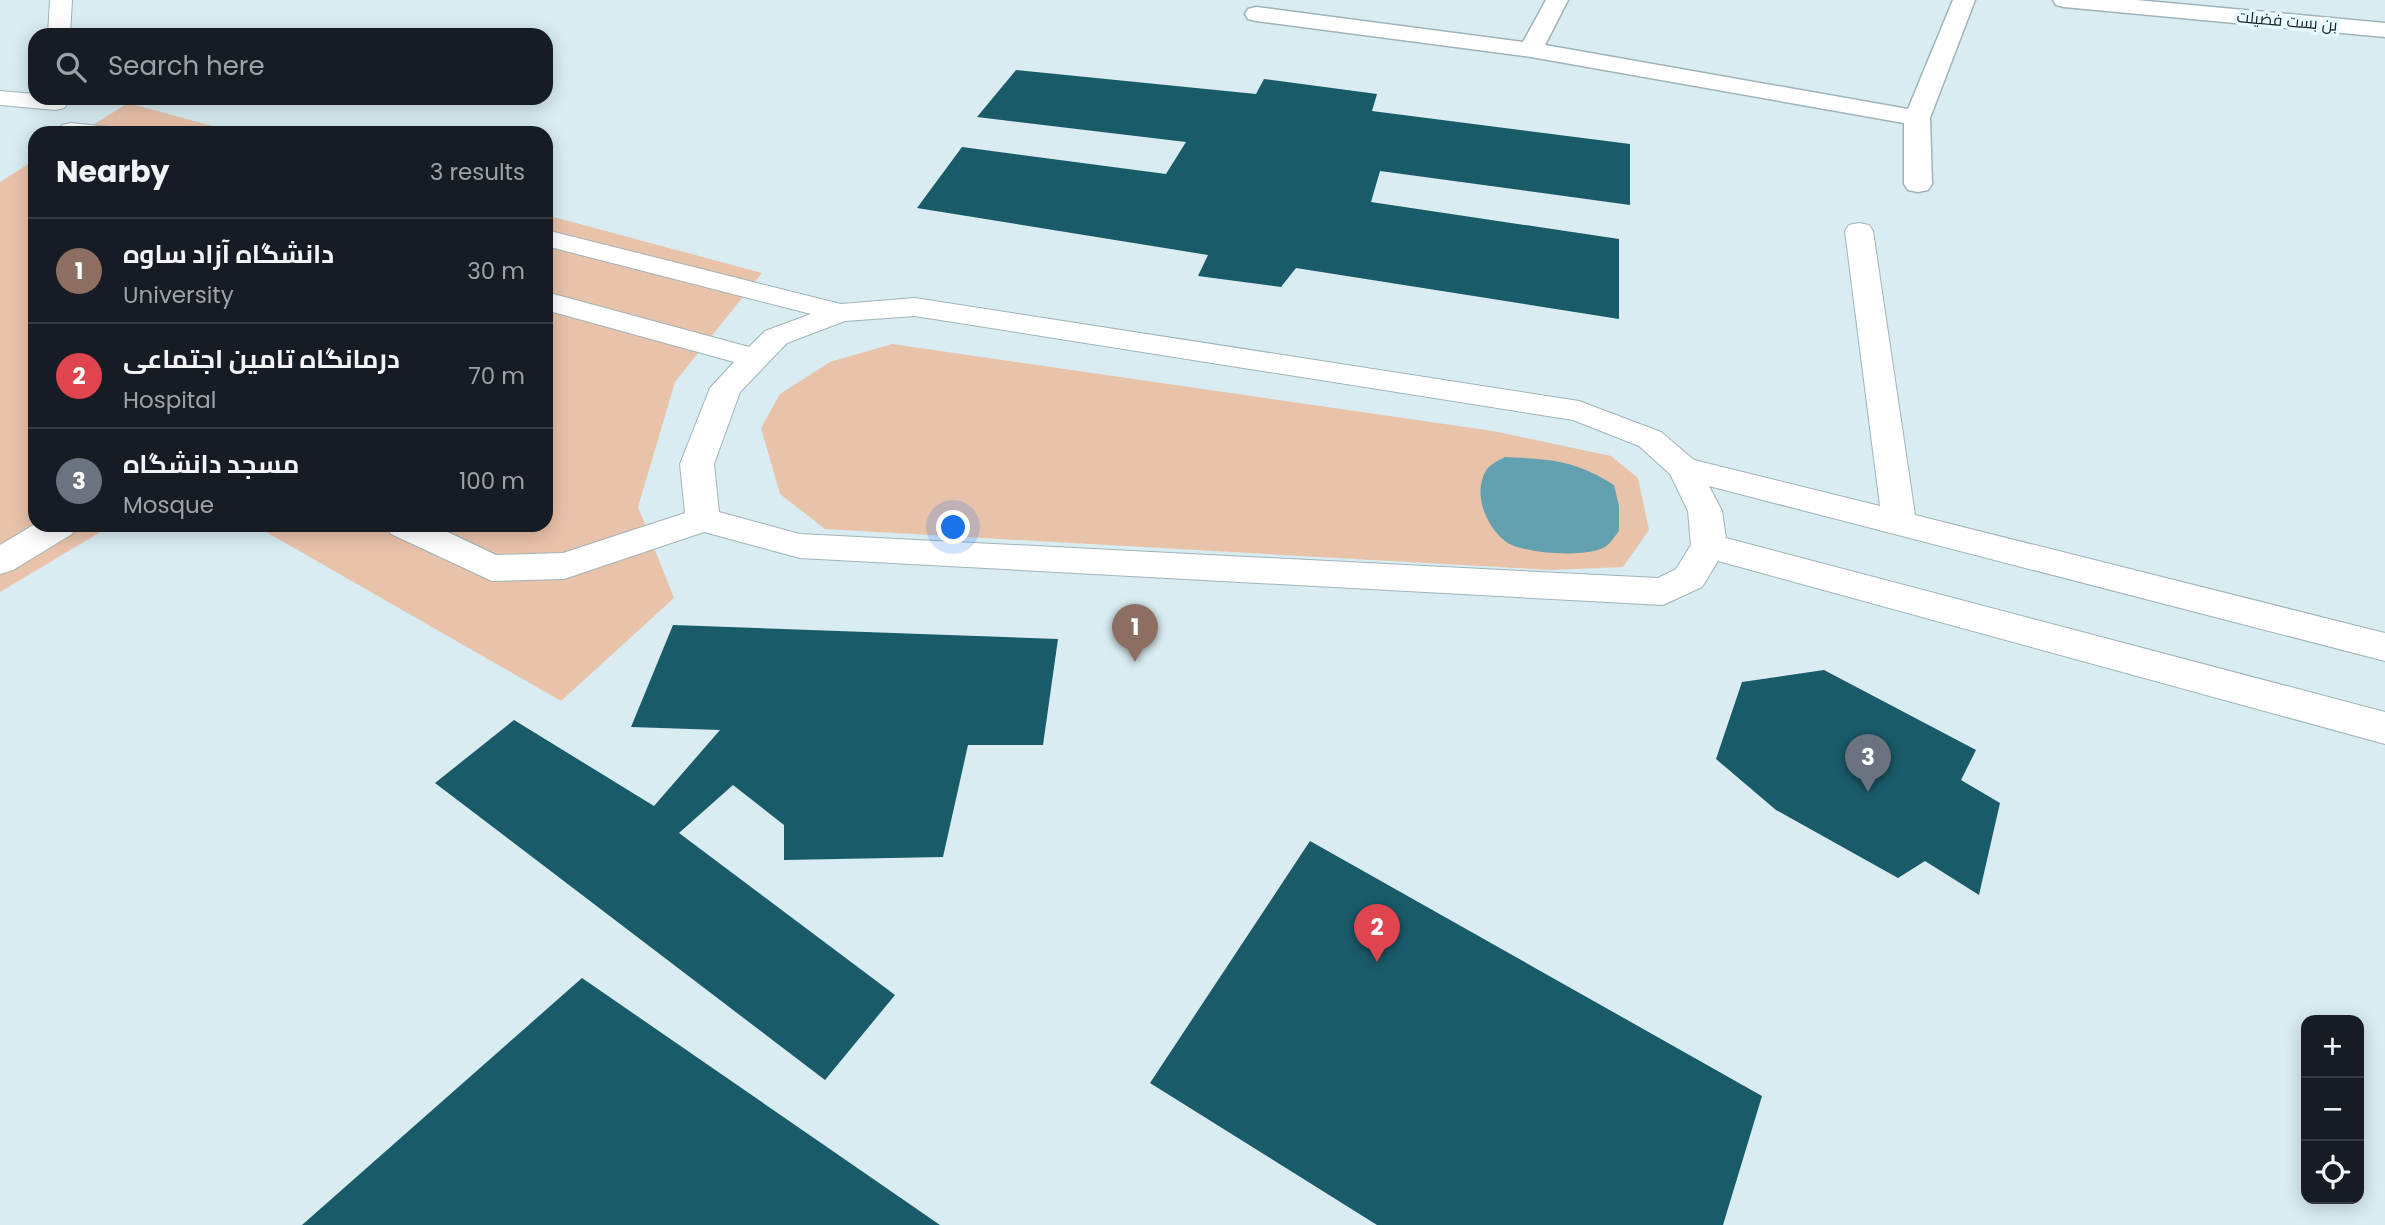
<!DOCTYPE html>
<meta charset="utf-8">
<style>
body{margin:0;font-family:Poppins,Cairo,sans-serif;background:#242831;color:#f1f3f6}
.controls{position:absolute;right:21px;bottom:21px;display:grid;overflow:hidden;border-radius:14px;box-shadow:0 4px 18px #0003}
.controls button{width:63px;height:63px;display:grid;place-items:center;padding:0;border:0;border-bottom:2px solid #363941;background:#171b24;color:#f1f3f6;font:35px sans-serif}
.you{position:absolute;left:954px;top:528px;width:24px;height:24px;margin:-18px;border:5px solid #fff;border-radius:50%;background:#1a73e8;box-shadow:0 0 0 10px #1a73e833}
.badge{display:grid;place-items:center;width:46px;height:46px;border-radius:50%;background:#0b8043;color:#fff;font-size:23px;font-weight:700}
.pin{position:absolute;translate:-50% -58px;filter:drop-shadow(0 2px 4px #0008)}
.pin::after{content:'';position:absolute;top:37px;width:24px;height:21px;background:inherit;clip-path:polygon(0 0,100% 0,50% 100%)}
.list{margin:0;padding:0;list-style:none}
h2{display:flex;justify-content:space-between;align-items:center;height:91px;margin:0;padding:0 28px;font-size:30px}
h2 small{font-size:23px;font-weight:400;color:#9ea1a6}
.list li{display:grid;grid-template-columns:46px 1fr auto;gap:21px;align-items:center;box-sizing:border-box;height:105px;padding:0 28px;border-top:2px solid #363941}
.list b{display:block;font-size:26px;white-space:nowrap}
.list p{margin:0;font-size:23px;white-space:nowrap;color:#9ea1a6}
.list em{font-size:23px;font-style:normal;color:#9ea1a6}
.icon{flex:none;width:38px;height:38px;fill:none;stroke:currentColor;stroke-width:2;stroke-linecap:round;stroke-linejoin:round}
.map{position:relative;flex:none;width:2385px;height:1225px;overflow:hidden}
.search{position:absolute;background:#171b24;box-shadow:0 4px 18px #0003;left:28px;top:28px;width:525px;height:77px;display:flex;align-items:center;gap:18px;box-sizing:border-box;padding:0 24px;border-radius:21px;color:#9ea1a6;font-size:26px}
.panel{position:absolute;background:#171b24;box-shadow:0 4px 18px #0003;left:28px;top:126px;width:525px;height:406px;border-radius:21px}
.map>svg:first-child{display:block}
.green{fill:#e9c2aa}
.water{fill:#63a1b0}
.building{fill:#1a5b69}
.lines{fill:none;stroke-linecap:round;stroke-linejoin:round}
.lane-casing{stroke:#a0b3b8;stroke-width:2}
.street-casing{stroke:#a0b3b8;stroke-width:3}
.lane{fill:#fff;fill-rule:evenodd}
.street{fill:#fff;fill-rule:evenodd}
.labels{text-anchor:middle;dominant-baseline:central;stroke-width:7;stroke-linejoin:round;paint-order:stroke}
.far-street-label{font-size:16px;fill:#171e20;stroke:#e5f9fe}
</style>
<div class="map">
<svg width="2385" height="1225" viewBox="0 0 2385 1225">
<rect width="100%" height="100%" fill="#d8ecf1"/>
<path class="green" d="M128 103 238 133H80Z
M35 160V525H112L0 592V182Z
M546 215 762 273 675 382 638 507 674 598 561 701 254 525H546Z
M892 344 1493 431 1611 456 1638 478 1649 530 1623 567 1551 570 825 529 780 494 761 428 780 394 830 362Z"/>
<path class="water" d="M1505 457C1550 459 1575 460 1614 485L1619 506V531C1615 536 1610 544 1605 547 1588 558 1520 554 1505 541 1485 525 1472 492 1487 469 1491 464 1499 460 1505 457Z"/>
<path class="building" d="M1016 70 1256 94 1264 79 1377 94 1372 111 1630 144V205L1380 171 1371 202 1619 239V319L1296 268 1281 287 1198 276 1208 255 917 208 962 147 1166 174 1186 142 977 117Z
M673 625 1058 639 1043 745H968L943 857 784 860V825L733 785 679 833 895 995 825 1080 435 783 514 720 654 806 720 730 631 727Z
M1824 670 1976 750 1961 780 2000 803 1979 895 1925 861 1898 878 1776 810 1716 759 1742 682Z
M1310 841 1762 1096 1723 1225H1377L1150 1083Z
M582 978 940 1225H302Z"/>
<g class="lines">
<defs>
<path id="lane" d="M50 0H72L70 35H48Z
M0 91 35 94V98H65L68 103 64 108 56 110 0 105Z
M71 123 118 128 121 133H61L59 130 62 125Z
M1859 223 1869 225 1873 231 1915 515 2385 633V661L1709 486 1722 511 1726 538 2385 712V744L1718 561 1702 587 1663 605 800 558 704 532 564 579 492 581 391 534 386 525H433L496 555 563 553 685 513 680 464 710 388 734 362 546 310V292L749 347 765 331 811 314 546 246V230L841 304 915 298 1579 401 1661 432 1694 460 1880 506 1845 231 1849 225ZM915 316 1573 420 1639 446 1670 474 1688 511 1691 545 1676 569 1658 578 800 534 719 512 714 464 740 392 787 343 845 321Z
M35 524 77 525 72 534 13 570 0 574V545Z"/>
<path id="street" d="M1546 0H1568L1545 45 1908 109 1953 0H1975L1930 118 1932 184 1928 190 1918 192 1908 190 1904 184V123L1531 57 1256 21 1248 19 1245 14 1248 9 1256 7 1523 42Z
M2053 0H2136L2385 23V37L2064 7 2056 5Z"/>
</defs>
<use href="#lane" class="lane-casing"/>
<use href="#street" class="street-casing"/>
<use href="#lane" class="lane"/>
<use href="#street" class="street"/>
</g>
<g class="labels">
<g class="far-street-label">
<text transform="translate(2287 21) rotate(5)">بن بست فضیلت</text>
</g>
</g>
</svg>
<div class="controls">
<button>+</button>
<button>−</button>
<button><svg class="icon" aria-label="locate" viewBox="0 0 24 24"><circle cx="12" cy="12" r="6"/><path d="M12 2v4M12 18v4M2 12h4M18 12h4"/></svg></button>
</div>
<div class="you"></div>
<div class="pin badge" style="left:1135px;top:662px;background:#8d6e63">1</div>
<div class="pin badge" style="left:1377px;top:962px;background:#e0444e">2</div>
<div class="pin badge" style="left:1868px;top:792px;background:#6b7280">3</div>
<div class="search"><svg class="icon" aria-label="search" viewBox="0 0 24 24"><circle cx="10" cy="10" r="6"/><path d="M15 15l6 6"/></svg>Search here</div>
<section class="panel">
<h2>Nearby<small>3 results</small></h2>
<ul class="list">
<li><span class="badge" style="background:#8d6e63">1</span><div><b>دانشگاه آزاد ساوه</b><p>University</p></div><em>30 m</em></li>
<li><span class="badge" style="background:#e0444e">2</span><div><b>درمانگاه تامین اجتماعی</b><p>Hospital</p></div><em>70 m</em></li>
<li><span class="badge" style="background:#6b7280">3</span><div><b>مسجد دانشگاه</b><p>Mosque</p></div><em>100 m</em></li>
</ul>
</section>
</div>
